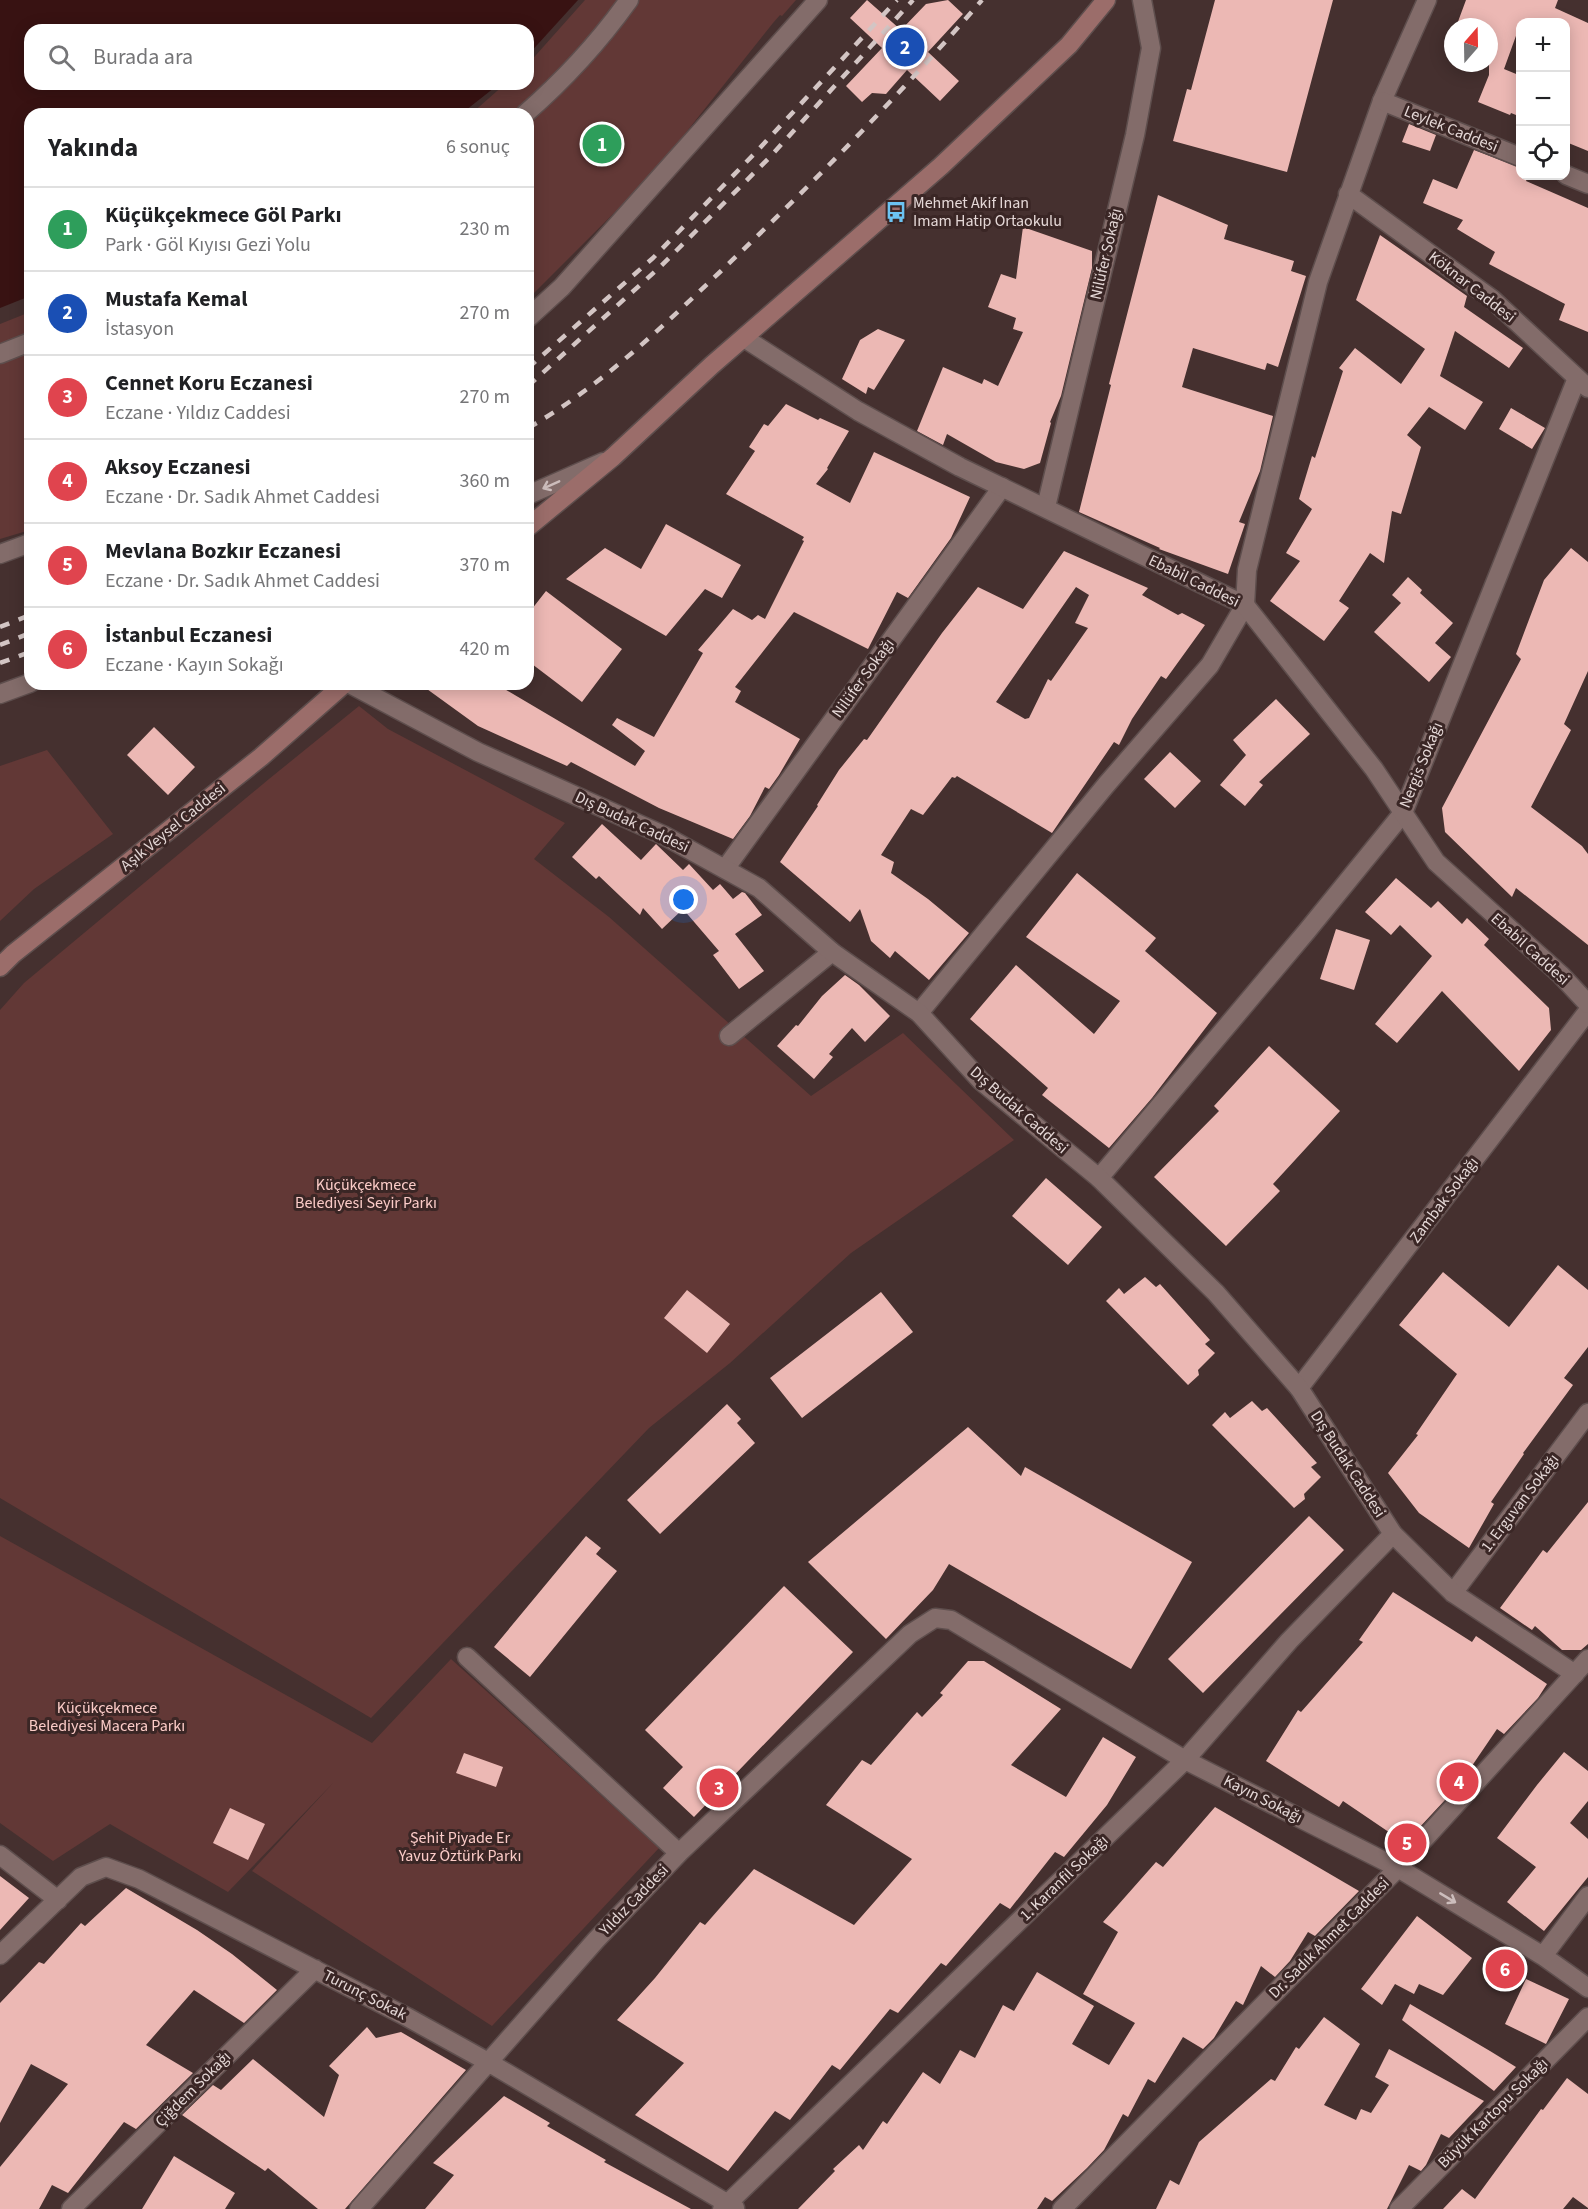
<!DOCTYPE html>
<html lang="tr">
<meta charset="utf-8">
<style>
body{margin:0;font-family:"Source Sans 3",sans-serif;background:#f2f2f2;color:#202124}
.controls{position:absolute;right:18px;top:18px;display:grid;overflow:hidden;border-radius:12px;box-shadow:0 3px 15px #0003}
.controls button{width:54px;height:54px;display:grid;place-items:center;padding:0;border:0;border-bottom:2px solid #e0e0e0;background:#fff;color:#202124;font:30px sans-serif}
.compass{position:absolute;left:1444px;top:18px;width:54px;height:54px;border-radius:50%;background:#fff;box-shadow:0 3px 15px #0003;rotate:20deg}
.you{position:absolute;left:684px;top:900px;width:21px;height:21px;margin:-15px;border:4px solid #fff;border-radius:50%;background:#1a73e8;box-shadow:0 0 0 9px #1a73e833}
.badge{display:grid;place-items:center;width:39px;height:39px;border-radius:50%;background:#426a81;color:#fff;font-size:20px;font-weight:700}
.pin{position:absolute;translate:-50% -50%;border:3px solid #fff;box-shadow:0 2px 6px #0006}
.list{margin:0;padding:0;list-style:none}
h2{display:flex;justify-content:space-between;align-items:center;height:78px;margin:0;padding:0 24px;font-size:26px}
h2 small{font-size:20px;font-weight:400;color:#757577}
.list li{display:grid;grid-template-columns:39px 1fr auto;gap:18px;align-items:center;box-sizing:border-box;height:84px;padding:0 24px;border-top:2px solid #e0e0e0}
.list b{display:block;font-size:22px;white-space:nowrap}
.list p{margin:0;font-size:20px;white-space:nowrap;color:#757577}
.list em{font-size:20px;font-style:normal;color:#757577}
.icon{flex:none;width:33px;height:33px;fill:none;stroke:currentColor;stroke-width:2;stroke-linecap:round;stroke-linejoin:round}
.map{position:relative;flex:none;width:1588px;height:2209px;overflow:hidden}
.search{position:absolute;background:#fff;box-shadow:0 3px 15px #0003;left:24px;top:24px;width:510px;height:66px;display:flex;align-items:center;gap:15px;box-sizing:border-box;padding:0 21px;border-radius:18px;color:#757577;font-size:22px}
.panel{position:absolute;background:#fff;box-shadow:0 3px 15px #0003;left:24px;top:108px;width:510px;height:582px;border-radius:18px}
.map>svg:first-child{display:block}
.green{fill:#623836}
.water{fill:#381212}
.building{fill:#ecb8b4;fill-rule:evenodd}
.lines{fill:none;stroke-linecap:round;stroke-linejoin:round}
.pedestrian-casing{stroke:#5e4e4d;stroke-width:21}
.minor-casing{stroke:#5e4e4d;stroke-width:21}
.tertiary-casing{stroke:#5e4e4d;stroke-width:21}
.secondary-casing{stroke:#5e4e4d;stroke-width:21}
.pedestrian{stroke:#836c6a;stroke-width:18}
.minor{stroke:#836c6a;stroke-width:18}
.tertiary{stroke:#836c6a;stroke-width:18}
.secondary{stroke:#9b6d6a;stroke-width:18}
.rail{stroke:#d3c5c4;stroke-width:4.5;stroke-dasharray:10 10;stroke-linecap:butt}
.oneway{stroke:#ccbdbc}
.labels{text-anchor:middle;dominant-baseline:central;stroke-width:6;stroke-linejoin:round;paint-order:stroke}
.street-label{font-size:16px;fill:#e5d8d7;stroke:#3a2625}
.poi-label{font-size:16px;fill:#e5d8d7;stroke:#3a2625;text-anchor:start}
.park-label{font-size:16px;fill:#fcccc8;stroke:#3a2625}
</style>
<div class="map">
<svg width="1588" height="2209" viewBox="0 0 1588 2209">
<rect width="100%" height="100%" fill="#45302f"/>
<path class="green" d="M585 0H796L782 16 780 15 773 23 653 174 528 299V114H471L505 84H528V64Z
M30 312V530L0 539V324Z
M359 706 388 729 565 823 534 859 609 917 811 1096 903 1033 1014 1140 851 1253 730 1363 649 1428 371 1718 0 1498V1010L24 983 269 779Z
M47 750 113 834 34 889 0 921V766Z
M0 1536 372 1743 451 1659 659 1848 492 2026 252 1871 334 1782 228 1892 110 1824 53 1861 0 1823Z"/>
<path class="water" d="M0 0H578L528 55V30H30V84H499L461 114H30V296L0 308Z"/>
<path class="building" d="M867 0 901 30 926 4 948 0 963 14 928 52 959 81 940 101 907 70 886 94 872 93 862 102 846 86 882 48 850 18Z
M1215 0H1333L1287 172 1173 141 1187 89 1191 90Z
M1466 0H1558L1555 8 1588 23V151L1566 142V22H1521L1504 69 1521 76V117L1511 113 1510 115 1478 102 1489 75V27H1456Z
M1409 124 1436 135 1430 151 1402 142Z
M1474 150 1521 168V176H1528L1526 181 1588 208V332L1559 320 1565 304 1489 264 1495 252 1457 229 1463 220 1423 203 1433 179 1457 189Z
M1158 195 1228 225 1224 239 1294 261 1291 271 1306 276 1278 367 1267 363 1265 370 1193 348 1182 387 1273 416 1260 471 1239 522 1245 524 1228 574 1159 549 1160 548 1079 512 1111 385 1109 384Z
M1023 227 1092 251V268L1061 396 1050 422 1051 423 1040 463 1024 469 996 462 947 434 943 445 917 431 943 367 982 384 984 379 998 386 1023 332 1013 329 1016 318 988 307 1001 274 1016 279Z
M1380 235 1467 296 1464 307 1523 348 1509 368 1455 331 1440 376 1483 402 1465 430 1429 407 1407 435 1421 447 1401 514 1392 511 1384 563 1370 553 1339 601 1349 608 1324 641 1270 601 1300 561 1286 553 1312 509 1299 499 1312 456 1315 458 1343 371 1339 368 1355 348 1401 384 1425 349 1356 300Z
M878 329 905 340 874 390 868 387 866 394 842 379 860 340Z
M786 404 818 420 820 418 849 431 827 468 828 469 816 484 850 503 874 452 970 497 951 538 908 598 897 592 868 649 794 612 735 687 741 691 735 702 800 739 779 775 769 789 765 787 750 816 733 839 659 808 571 762 567 766 478 726 420 684H496L635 766 645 751 612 725 617 718 654 737 703 653 698 650 733 609 752 620 758 615 765 619 804 541 802 540 804 537 726 494 755 451 749 447 764 424 768 426Z
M1511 408 1545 428 1532 449 1499 429Z
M666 524 741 565 722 598 705 589 666 636 566 579 605 548 641 569Z
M1571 548 1588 562V671L1564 724 1571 730 1531 807 1582 846 1588 854V945L1516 888 1512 897 1445 832 1442 808 1521 659 1516 654 1544 580Z
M1064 551 1148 588 1142 595 1178 615 1182 613 1205 625 1166 679 1161 676 1132 719 1119 745 1114 742 1052 833 957 776 955 778 952 777 923 815 911 809 881 855 894 862 891 873 928 899 969 933 929 980 895 951 890 958 871 941 860 909 850 922 780 862 818 806 817 805 839 770 864 739 867 740 942 633 978 587 1023 609ZM1076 587 1089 595 1075 623 1088 628 1051 681 1048 679 1029 718 1025 719 996 702Z
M1408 577 1422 590 1420 593 1453 623 1435 643 1451 657 1429 682 1374 632 1401 603 1392 595Z
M546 591 622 649 582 702 528 661V614Z
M1276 699 1310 734 1259 782 1263 785 1245 806 1220 785 1246 755 1233 740Z
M154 727 195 767 168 795 127 755Z
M1170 752 1201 781 1175 808 1144 779Z
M602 824 641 860 656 844 683 870 689 864 713 890 720 884 733 899 742 892 745 893 762 915 735 934 764 971 739 989 713 955 719 951 683 909 662 929 643 908 640 915 599 876 596 879 572 857Z
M1077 873 1156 938 1145 951 1217 1013 1152 1098 1109 1148 1042 1095 1048 1088 970 1019 1016 965 1094 1034 1120 1001 1026 937Z
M1396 878 1431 908 1438 901 1462 924 1467 918 1489 939 1484 945 1549 1008 1551 1030 1519 1071 1442 991 1397 1043 1375 1024 1432 956 1400 925 1391 935 1365 912Z
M1336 929 1370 940 1354 990 1320 979Z
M845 975 859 985 890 1016 865 1042 852 1028 829 1054 833 1057 814 1079 777 1046 796 1025 798 1026 822 996Z
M1269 1046 1340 1111 1273 1184 1280 1191 1226 1246 1154 1177 1219 1111 1214 1106Z
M1046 1178 1102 1227 1068 1265 1012 1216Z
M1558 1265 1588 1290V1347L1564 1378 1573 1385 1523 1453 1524 1454 1491 1502 1494 1504 1469 1548 1419 1513 1388 1473 1418 1435 1416 1434 1457 1374 1399 1325 1443 1272 1509 1327Z
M1145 1277 1156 1287 1160 1284 1210 1340 1205 1344 1215 1353 1198 1370 1199 1375 1188 1385 1106 1301 1119 1288 1124 1294Z
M687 1290 730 1324 707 1353 664 1318Z
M881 1292 913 1332 802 1418 770 1378Z
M1252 1401 1262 1411 1267 1408 1317 1463 1311 1467 1321 1477 1304 1494 1305 1499 1294 1508 1212 1425 1225 1412 1230 1418Z
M727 1404 741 1419 737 1423 755 1443 660 1534 627 1500Z
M968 1427 1021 1476 1025 1467 1192 1562 1131 1669 949 1564 933 1590 886 1639 808 1562Z
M1588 1502V1644L1581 1650H1562L1535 1626 1532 1630 1500 1608 1543 1550 1547 1553Z
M1309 1516 1344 1550 1203 1693 1168 1659Z
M586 1536 601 1548 596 1554 617 1571 530 1677 494 1647Z
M784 1586 853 1652 694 1817 663 1788 683 1767 645 1730Z
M1393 1592 1472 1642 1476 1636 1547 1684 1538 1698 1504 1734 1497 1729 1461 1782 1456 1787 1454 1786 1445 1800 1405 1843 1343 1801 1339 1807 1266 1761 1298 1710 1301 1712 1363 1642 1359 1640Z
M968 1661H984L1061 1709 1011 1765 1066 1797 1103 1737 1136 1757 1107 1805 1064 1857 1055 1852 1010 1909 1000 1903 946 1966 941 1963 898 2013 890 2009 840 2070 832 2065 790 2120 775 2111 728 2171 635 2115 684 2063 617 2020 655 1978 700 1922 705 1925 754 1869 854 1925 912 1859 826 1805 862 1760 871 1765 917 1712 922 1717 943 1695 940 1693Z
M1564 1752 1588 1771V1801L1570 1823 1588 1839V1877L1544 1931 1507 1902 1536 1867 1497 1838 1537 1785Z
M464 1753 503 1767 496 1787 456 1773Z
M1215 1807 1359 1891 1315 1936 1308 1932 1290 1961 1275 1977 1261 1966 1243 2005 1236 2001 1214 2038 1203 2049 1183 2037 1155 2083 1148 2079 1128 2117 1123 2114 1104 2150 1087 2168 1052 2201 1045 2197 1037 2209H798L835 2171 833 2169 859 2145 863 2150 883 2121 887 2124 923 2072 940 2084 960 2050 975 2058 1003 2005 1014 2011 1037 1972 1094 2006 1072 2044 1109 2065 1135 2023 1083 1994 1118 1932 1103 1922 1156 1862 1163 1867Z
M230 1808 265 1824 248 1860 213 1843Z
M0 1876 29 1898 0 1930Z
M126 1888 197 1930 232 1954 277 1990 244 2023 194 1990 146 2045 193 2073 136 2129 124 2122 68 2193 52 2185 39 2209H0V2167L68 2084 31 2064 0 2123V2003L39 1962 44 1964 81 1923 85 1926Z
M1417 1916 1472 1958 1443 1995 1419 1984 1414 1994 1395 1984 1382 2005 1361 1989Z
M1526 1979 1569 1999 1546 2044 1505 2024Z
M1410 2004 1490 2051 1516 2067 1494 2091 1402 2020Z
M1324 2017 1360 2044 1324 2105 1356 2120 1361 2109 1371 2113 1389 2085 1375 2077 1389 2049 1484 2101 1449 2138 1441 2134 1426 2165 1421 2171 1409 2165 1387 2209H1156L1170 2180 1179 2185 1199 2142 1271 2079 1275 2081 1296 2047 1299 2049Z
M367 2027 376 2038 401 2032 466 2070 345 2209H318L268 2168 265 2171 182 2115 213 2085 221 2090 253 2059 324 2117 339 2075 329 2066Z
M1567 2078 1588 2094V2208L1573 2197 1563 2209H1443L1462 2189 1475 2199 1541 2109 1543 2110Z
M504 2096 550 2123 547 2126 606 2160 604 2162 691 2209H425L454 2175 433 2163Z
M174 2156 235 2193 225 2209H142Z"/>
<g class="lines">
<defs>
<path id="pedestrian" d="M525 114C564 80 599 42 629 0
M0 354 30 342"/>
<path id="minor" d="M1348 194 1492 299 1588 388
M1046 507 1135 135 1151 48 1142 0
M725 869 1002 487
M919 1013 1106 785 1210 665 1245 605 1247 570 1318 282 1382 101 1427 0
M729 1036 832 952
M1099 1178 1307 931 1403 813 1577 378
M1299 1388 1588 1011
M1453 1593 1588 1413
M467 1657 679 1853
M0 1855 58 1900
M0 1955 81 1877 106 1867 139 1879 407 2017 488 2062 735 2208
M1543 1956 1588 1896
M71 2209 315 1969
M359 2209 596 1940 679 1853 910 1634 935 1618 951 1620 1185 1760 1398 1868 1543 1956 1588 1988
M722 2209 1185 1760 1289 1641 1393 1534
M1399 2209 1588 2017"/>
<path id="tertiary" d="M1382 101 1520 157
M1566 175 1588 184
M528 318 562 287 818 0
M744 338 858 411 960 467 1245 605 1374 769 1436 862 1561 975 1588 1004
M528 495 603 462
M0 554 30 543
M350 684 478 752 663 835 759 888 832 952 919 1013 981 1081 1099 1178 1216 1293 1299 1388 1393 1534 1453 1593 1575 1674
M0 694 30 683
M1062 2209 1398 1868 1588 1659"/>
<path id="secondary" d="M528 527 613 457 712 365 941 166 1069 45 1106 0
M0 967 13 954 261 757 344 684"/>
</defs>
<use href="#pedestrian" class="pedestrian-casing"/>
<use href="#minor" class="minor-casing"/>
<use href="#tertiary" class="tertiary-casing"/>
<use href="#secondary" class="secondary-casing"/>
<use href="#pedestrian" class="pedestrian"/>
<use href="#minor" class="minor"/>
<use href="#tertiary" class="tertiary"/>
<use href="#secondary" class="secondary"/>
<path class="rail" d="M528 368 653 258 758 150 897 0
M528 386 660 267 769 158 913 0
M528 428C600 387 661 328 721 271 812 184 900 95 982 0
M0 627 30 615
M0 645 30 633
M0 663 30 652"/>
</g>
<defs><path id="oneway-shaft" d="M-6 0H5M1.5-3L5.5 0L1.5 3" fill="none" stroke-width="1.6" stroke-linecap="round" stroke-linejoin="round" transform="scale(1.5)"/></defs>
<g class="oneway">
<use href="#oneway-shaft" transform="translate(551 485) rotate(156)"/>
<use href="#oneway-shaft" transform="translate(1448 1898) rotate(31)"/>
</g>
<defs>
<symbol id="bus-bare" viewBox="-9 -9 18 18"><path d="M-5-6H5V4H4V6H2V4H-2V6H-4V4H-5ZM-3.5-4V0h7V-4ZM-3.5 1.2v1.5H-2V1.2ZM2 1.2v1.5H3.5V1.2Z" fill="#6bc3f2" stroke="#3a2625" stroke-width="2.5" paint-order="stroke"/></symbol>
</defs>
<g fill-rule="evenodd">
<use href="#bus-bare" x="881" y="197" width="30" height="30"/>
</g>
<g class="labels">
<g class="street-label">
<text transform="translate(1451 129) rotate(22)">Leylek Caddesi</text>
<text transform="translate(1106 254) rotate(-77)">Nilüfer Sokağı</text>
<text transform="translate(1472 287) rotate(38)">Köknar Caddesi</text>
<text transform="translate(1194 581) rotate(26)">Ebabil Caddesi</text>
<text transform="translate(863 678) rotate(-54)">Nilüfer Sokağı</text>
<text transform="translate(1421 765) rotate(-68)">Nergis Sokağı</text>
<text transform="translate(632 822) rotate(25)">Dış Budak Caddesi</text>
<text transform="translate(173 827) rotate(-39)">Aşık Veysel Caddesi</text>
<text transform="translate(1530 949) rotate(42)">Ebabil Caddesi</text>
<text transform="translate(1019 1110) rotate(41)">Dış Budak Caddesi</text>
<text transform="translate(1444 1200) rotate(-53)">Zambak Sokağı</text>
<text transform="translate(1348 1464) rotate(57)">Dış Budak Caddesi</text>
<text transform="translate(1520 1503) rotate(-53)">1. Erguvan Sokağı</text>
<text transform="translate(1263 1799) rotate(27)">Kayın Sokağı</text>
<text transform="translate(1064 1878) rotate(-44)">1. Karanfil Sokağı</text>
<text transform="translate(634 1900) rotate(-46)">Yıldız Caddesi</text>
<text transform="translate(1329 1938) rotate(-45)">Dr. Sadık Ahmet Caddesi</text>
<text transform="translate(365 1995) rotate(27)">Turunç Sokak</text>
<text transform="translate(193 2089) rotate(-45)">Çiğdem Sokağı</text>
<text transform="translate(1493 2113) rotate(-45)">Büyük Kartopu Sokağı</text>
</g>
<g class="poi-label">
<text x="913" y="203">Mehmet Akif Inan<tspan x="913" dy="18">Imam Hatip Ortaokulu</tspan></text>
</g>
<g class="park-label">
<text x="366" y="1185">Küçükçekmece<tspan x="366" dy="18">Belediyesi Seyir Parkı</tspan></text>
<text x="107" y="1708">Küçükçekmece<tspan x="107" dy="18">Belediyesi Macera Parkı</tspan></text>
<text x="460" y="1838">Şehit Piyade Er<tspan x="460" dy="18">Yavuz Öztürk Parkı</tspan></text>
</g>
</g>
</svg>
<div class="controls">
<button>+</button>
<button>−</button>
<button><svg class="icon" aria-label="locate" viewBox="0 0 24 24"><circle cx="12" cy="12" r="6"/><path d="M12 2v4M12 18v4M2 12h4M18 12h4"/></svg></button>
</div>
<svg class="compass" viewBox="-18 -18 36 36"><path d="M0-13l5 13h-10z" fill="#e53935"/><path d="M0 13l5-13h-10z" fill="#757577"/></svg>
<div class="you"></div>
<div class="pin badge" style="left:602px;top:144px;background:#2e9e5b">1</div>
<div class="pin badge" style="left:905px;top:47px;background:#1a4fb4">2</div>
<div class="pin badge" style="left:719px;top:1788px;background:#e0444e">3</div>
<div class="pin badge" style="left:1459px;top:1782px;background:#e0444e">4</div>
<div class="pin badge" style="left:1407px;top:1843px;background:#e0444e">5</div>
<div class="pin badge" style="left:1505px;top:1969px;background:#e0444e">6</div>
<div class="search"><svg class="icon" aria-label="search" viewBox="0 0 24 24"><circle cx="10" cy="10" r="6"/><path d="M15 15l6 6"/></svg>Burada ara</div>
<section class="panel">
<h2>Yakında<small>6 sonuç</small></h2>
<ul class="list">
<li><span class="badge" style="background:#2e9e5b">1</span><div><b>Küçükçekmece Göl Parkı</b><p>Park · Göl Kıyısı Gezi Yolu</p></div><em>230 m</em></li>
<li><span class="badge" style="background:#1a4fb4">2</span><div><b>Mustafa Kemal</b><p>İstasyon</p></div><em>270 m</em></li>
<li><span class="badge" style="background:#e0444e">3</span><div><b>Cennet Koru Eczanesi</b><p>Eczane · Yıldız Caddesi</p></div><em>270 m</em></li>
<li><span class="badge" style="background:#e0444e">4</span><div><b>Aksoy Eczanesi</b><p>Eczane · Dr. Sadık Ahmet Caddesi</p></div><em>360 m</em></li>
<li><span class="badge" style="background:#e0444e">5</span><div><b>Mevlana Bozkır Eczanesi</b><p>Eczane · Dr. Sadık Ahmet Caddesi</p></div><em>370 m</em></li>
<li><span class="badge" style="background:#e0444e">6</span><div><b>İstanbul Eczanesi</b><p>Eczane · Kayın Sokağı</p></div><em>420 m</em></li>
</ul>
</section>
</div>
